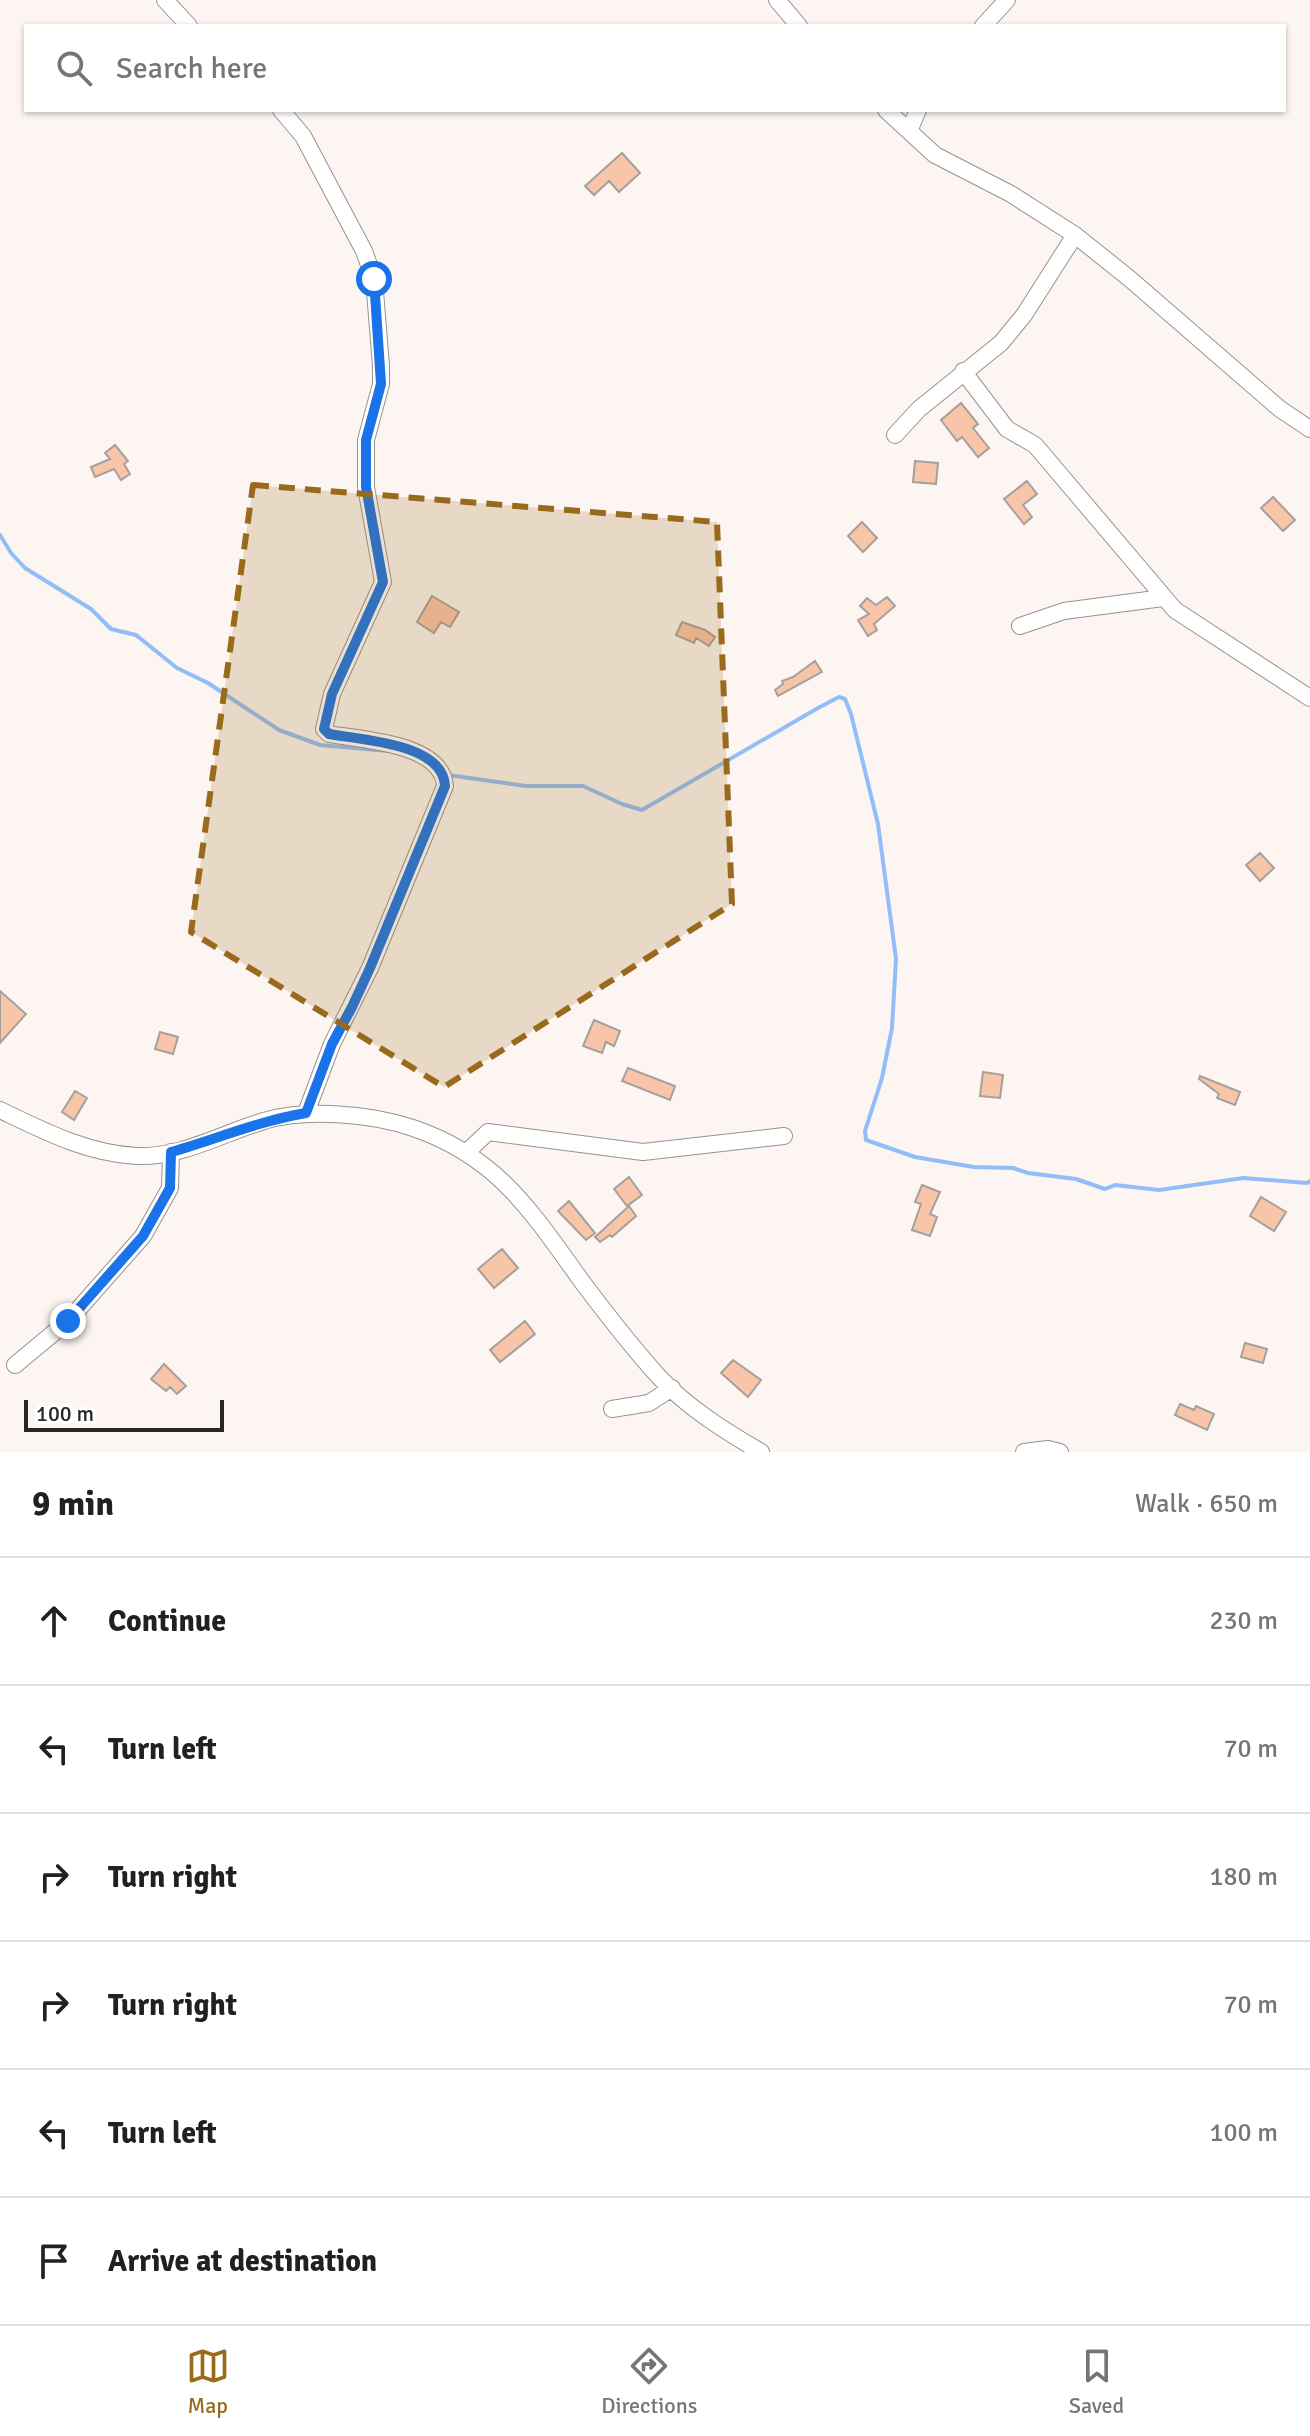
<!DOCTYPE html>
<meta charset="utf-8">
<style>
body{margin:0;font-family:Signika,sans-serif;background:#f6f6f6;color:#202124}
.scale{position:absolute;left:24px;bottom:20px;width:200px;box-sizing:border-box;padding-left:8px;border:4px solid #292726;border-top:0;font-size:22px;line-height:28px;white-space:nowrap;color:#292726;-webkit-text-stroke:6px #fff;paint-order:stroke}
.stop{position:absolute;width:24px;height:24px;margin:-18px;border:6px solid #1a73e8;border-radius:50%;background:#fff}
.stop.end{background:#1a73e8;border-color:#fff;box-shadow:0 2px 8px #0008}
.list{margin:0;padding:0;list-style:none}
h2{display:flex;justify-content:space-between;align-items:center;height:104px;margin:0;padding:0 32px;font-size:34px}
h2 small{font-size:26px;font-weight:400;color:#757577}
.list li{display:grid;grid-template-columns:52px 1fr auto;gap:24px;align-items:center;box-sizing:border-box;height:128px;padding:0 32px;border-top:2px solid #e0e0e0}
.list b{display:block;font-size:30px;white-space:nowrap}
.list em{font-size:26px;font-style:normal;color:#757577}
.icon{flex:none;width:44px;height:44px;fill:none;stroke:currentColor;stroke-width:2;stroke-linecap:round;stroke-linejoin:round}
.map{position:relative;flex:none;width:1310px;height:1452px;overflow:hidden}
.search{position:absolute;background:#fff;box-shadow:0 2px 6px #0004;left:24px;right:24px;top:24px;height:88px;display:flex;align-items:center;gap:20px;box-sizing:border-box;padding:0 28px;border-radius:0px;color:#757577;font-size:30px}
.sheet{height:872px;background:#fff}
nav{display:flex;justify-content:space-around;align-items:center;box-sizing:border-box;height:112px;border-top:2px solid #e0e0e0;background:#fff;font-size:22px;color:#757577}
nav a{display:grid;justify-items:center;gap:4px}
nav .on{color:#9a6a1c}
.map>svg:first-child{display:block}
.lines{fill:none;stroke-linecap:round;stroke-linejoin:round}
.stream{stroke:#91bef7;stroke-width:4}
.building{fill:#f9c5a8;stroke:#a6a09d;stroke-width:2}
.street-casing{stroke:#98928f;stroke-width:18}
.street{stroke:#fff;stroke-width:16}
.route{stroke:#1a73e8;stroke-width:10}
.marked{fill:#9a6a1c;fill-opacity:0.2;stroke:#9a6a1c;stroke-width:6;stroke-dasharray:16 10;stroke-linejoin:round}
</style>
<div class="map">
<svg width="1310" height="1452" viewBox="0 0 1310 1452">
<rect width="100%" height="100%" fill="#fcf5f2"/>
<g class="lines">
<path class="stream" d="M0 535 11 553 25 568 91 609 111 629 136 635 177 668 208 683 279 730 320 745 388 751
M448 775 526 786H583L622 804 642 810 818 708 839 697 845 699 851 714 878 824 896 959 892 1028 882 1078 865 1131 866 1140 915 1157 974 1167 1013 1168 1028 1173 1076 1179 1105 1189 1115 1185 1159 1190 1243 1178 1307 1183 1310 1181"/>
</g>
<path class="building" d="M622 153 640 173 619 192 609 181 594 195 585 186Z
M961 403 978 424 973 428 989 448 978 457 962 437 957 441 941 420Z
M115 445 128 461 124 464 130 474 121 480 114 469 95 477 91 467 110 459 105 453Z
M915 461 938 463 936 484 913 482Z
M1027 481 1037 494 1023 505 1032 517 1024 524 1004 499Z
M1273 497 1295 520 1283 531 1261 508Z
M862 522 877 538 863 552 848 536Z
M432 596 459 612 450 627 441 622 434 633 417 622Z
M887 597 895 606 874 624 877 630 868 636 858 620 869 614 860 606 867 598 876 605Z
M682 622 705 630 715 637 709 646 696 638 694 643 676 635Z
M815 661 822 672 778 696 775 690 783 684 782 681 793 677Z
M1260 853 1274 868 1260 881 1246 865Z
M0 991 26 1014 0 1043Z
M594 1020 620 1031 614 1046 606 1042 602 1053 583 1046Z
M160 1032 178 1037 173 1054 155 1049Z
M628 1068 675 1086 670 1100 622 1081Z
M983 1072 1003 1075 1000 1098 980 1096Z
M1200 1076 1240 1092 1235 1105 1217 1098 1219 1094 1199 1079Z
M75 1091 87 1098 74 1120 62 1112Z
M629 1177 642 1195 627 1206 614 1189Z
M922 1185 940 1192 930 1214 937 1217 930 1236 912 1230 921 1204 915 1202Z
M1261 1197 1286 1212 1274 1231 1250 1216Z
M569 1201 595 1233 586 1240 558 1211Z
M629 1206 636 1216 612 1237 610 1235 600 1242 595 1237Z
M502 1249 518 1268 494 1288 478 1269Z
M525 1321 535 1334 500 1362 490 1350Z
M1245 1343 1267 1349 1263 1363 1241 1357Z
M733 1360 761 1380 748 1397 721 1373Z
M164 1364 186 1386 177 1394 170 1387 166 1391 151 1379Z
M1180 1404 1194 1410 1196 1406 1214 1414 1207 1430 1175 1415Z"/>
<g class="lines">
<defs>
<path id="street" d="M165 0 189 26
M777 0 799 26
M983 26 1007 0
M281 110 303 136 364 251 374 279 381 366V384L366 440V487L383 582 332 694 324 729 329 734C362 740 442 743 445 786L370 968 332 1044 306 1113
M886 110 935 155 1011 194 1075 235 1130 279 1280 409 1310 429
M909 131 918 110
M963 371 1007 429 1035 445 1175 610 1310 698
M895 435 919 409 1001 343 1024 315 1075 235
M1020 626 1064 611 1163 598
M0 1110C44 1131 86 1153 136 1156 181 1158 223 1133 264 1121 305 1108 372 1114 413 1128 499 1157 533 1214 583 1283 607 1315 632 1347 659 1377 688 1408 725 1431 761 1452
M467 1152 488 1132 643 1152 784 1136
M15 1365 68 1321 143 1236 170 1188 171 1152
M612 1409 649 1403 672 1388
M1024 1452 1048 1449 1060 1452"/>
</defs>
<use href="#street" class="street-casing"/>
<use href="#street" class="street"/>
</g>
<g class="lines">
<path class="route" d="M68 1321 143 1236 170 1188 171 1152C216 1139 259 1121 306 1113L332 1044 352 1007 370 968 445 786C443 743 361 740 329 734L324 729 332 694 383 582 366 487V440L381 384 374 279"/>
</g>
<path class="marked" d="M253 485 717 522 732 904 444 1087 191 932Z"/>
</svg>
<div class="scale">100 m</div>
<div class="stop" style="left:374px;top:279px"></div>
<div class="stop end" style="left:68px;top:1321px"></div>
<div class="search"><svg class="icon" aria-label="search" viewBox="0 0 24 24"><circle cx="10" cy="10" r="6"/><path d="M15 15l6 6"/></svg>Search here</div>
</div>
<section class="sheet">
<h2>9 min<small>Walk · 650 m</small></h2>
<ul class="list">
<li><svg class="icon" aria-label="ahead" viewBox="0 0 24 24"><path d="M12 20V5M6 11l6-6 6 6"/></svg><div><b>Continue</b></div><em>230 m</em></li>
<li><svg class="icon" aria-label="left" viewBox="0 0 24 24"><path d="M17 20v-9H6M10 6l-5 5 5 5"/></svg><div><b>Turn left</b></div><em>70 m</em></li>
<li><svg class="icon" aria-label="right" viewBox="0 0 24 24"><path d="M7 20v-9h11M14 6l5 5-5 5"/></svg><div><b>Turn right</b></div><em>180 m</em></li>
<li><svg class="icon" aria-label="right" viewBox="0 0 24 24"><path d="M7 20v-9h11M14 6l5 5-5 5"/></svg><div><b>Turn right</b></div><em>70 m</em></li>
<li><svg class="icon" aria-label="left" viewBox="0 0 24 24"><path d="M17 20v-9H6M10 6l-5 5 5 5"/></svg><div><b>Turn left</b></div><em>100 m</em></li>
<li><svg class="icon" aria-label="arrive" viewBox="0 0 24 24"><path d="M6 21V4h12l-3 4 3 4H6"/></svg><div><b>Arrive at destination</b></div></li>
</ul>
</section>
<nav>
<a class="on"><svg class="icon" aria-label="map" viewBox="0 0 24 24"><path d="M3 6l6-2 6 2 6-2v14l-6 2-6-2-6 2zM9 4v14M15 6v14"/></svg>Map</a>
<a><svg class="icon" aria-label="directions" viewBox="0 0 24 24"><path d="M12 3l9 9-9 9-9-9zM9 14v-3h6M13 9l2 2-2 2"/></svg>Directions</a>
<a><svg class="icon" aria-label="saved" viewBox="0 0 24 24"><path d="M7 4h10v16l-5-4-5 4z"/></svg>Saved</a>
</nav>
